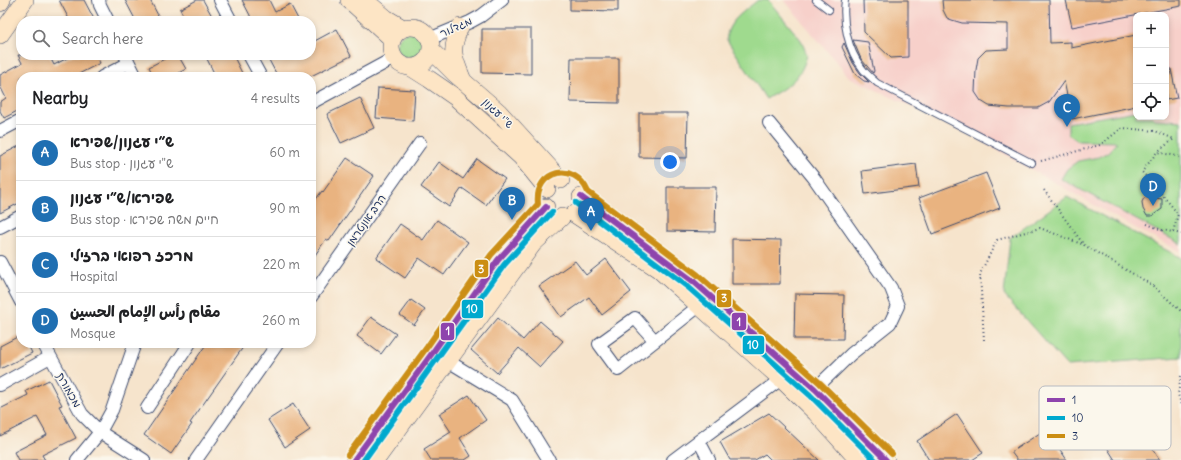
<!DOCTYPE html>
<meta charset="utf-8">
<style>
body{margin:0;font-family:Delius,"Playpen Sans Arabic","Playpen Sans Hebrew",sans-serif;background:#f6f6f6;color:#202124}
.controls{position:absolute;right:12px;top:12px;display:grid;overflow:hidden;border-radius:8px;box-shadow:0 2px 6px #0003}
.controls button{width:36px;height:36px;display:grid;place-items:center;padding:0;border:0;border-bottom:1px solid #e0e0e0;background:#fff;color:#202124;font:20px sans-serif}
.you{position:absolute;left:670px;top:162px;width:14px;height:14px;margin:-10px;border:3px solid #fff;border-radius:50%;background:#1a73e8;box-shadow:0 0 0 6px #1a73e833}
.badge{display:grid;place-items:center;width:26px;height:26px;border-radius:50%;background:#1f6fb2;color:#fff;font-size:13px;font-weight:700}
.pin{position:absolute;translate:-50% -33px;filter:drop-shadow(0 1px 2px #0008)}
.pin::after{content:'';position:absolute;top:21px;width:14px;height:12px;background:inherit;clip-path:polygon(0 0,100% 0,50% 100%)}
.list{margin:0;padding:0;list-style:none}
h2{display:flex;justify-content:space-between;align-items:center;height:52px;margin:0;padding:0 16px;font-size:17px}
h2 small{font-size:13px;font-weight:400;color:#757577}
.list li{display:grid;grid-template-columns:26px 1fr auto;gap:12px;align-items:center;box-sizing:border-box;height:56px;padding:0 16px;border-top:1px solid #e0e0e0}
.list b{display:block;font-size:15px;white-space:nowrap}
.list p{margin:0;font-size:13px;white-space:nowrap;color:#757577}
.list em{font-size:13px;font-style:normal;color:#757577}
.icon{flex:none;width:22px;height:22px;fill:none;stroke:currentColor;stroke-width:2;stroke-linecap:round;stroke-linejoin:round}
.map{position:relative;flex:none;width:1181px;height:460px;overflow:hidden}
.search{position:absolute;background:#fff;box-shadow:0 2px 6px #0003;left:16px;top:16px;width:300px;height:44px;display:flex;align-items:center;gap:10px;box-sizing:border-box;padding:0 14px;border-radius:16px;color:#757577;font-size:15px}
.panel{position:absolute;background:#fff;box-shadow:0 2px 6px #0003;left:16px;top:72px;width:300px;height:276px;border-radius:16px}
.map>svg:first-child{display:block}
.built{fill:#f7d0ca;fill-rule:evenodd}
.green{fill:#9fda8e;stroke:#5d8476}
.building{fill:#e9b380}
.lines{fill:none;stroke-linecap:round;stroke-linejoin:round}
.lane-casing{stroke:#3c4a6e;stroke-width:8}
.street-casing{stroke:#3c4a6e;stroke-width:14}
.secondary-casing{stroke:#3c4a6e;stroke-width:18}
.path{stroke:#3c4a6e;stroke-width:2;stroke-dasharray:1 3;stroke-linecap:butt}
.lane{stroke:#fff;stroke-width:6}
.street{stroke:#fff;stroke-width:12}
.secondary{stroke:#fde5c5;stroke-width:17}
.bus-1-casing{stroke:#fbf7ec;stroke-width:9}
.bus-2-casing{stroke:#fbf7ec;stroke-width:9}
.bus-3-casing{stroke:#fbf7ec;stroke-width:9}
.bus-1{stroke:#8e44ad;stroke-width:6}
.bus-2{stroke:#00a9ce;stroke-width:6}
.bus-3{stroke:#cb8e13;stroke-width:6}
.labels{text-anchor:middle;dominant-baseline:central;stroke-width:3;stroke-linejoin:round;paint-order:stroke}
.street-label{font-size:11px;fill:#1b2f5e;stroke:#fbf7ec}
.key{fill:#fbf7ec;stroke:#b8bbc1;stroke-width:1}
.key-label{font-size:11px;fill:#1b2f5e}
.line-badge{stroke:#fbf7ec;stroke-width:1.5}
.badge-label{font-size:11px;text-anchor:middle;font-weight:bold;fill:#fff}
</style>
<div class="map">
<svg width="1181" height="460" viewBox="0 0 1181 460">
<rect width="100%" height="100%" fill="#fbf7ec"/>
<filter id="ink" filterUnits="userSpaceOnUse"><feTurbulence type="fractalNoise" baseFrequency=".025" numOctaves="2"/><feDisplacementMap in="SourceGraphic" scale="8" xChannelSelector="R" yChannelSelector="G"/><feConvolveMatrix kernelMatrix="1 2 1 2 8 2 1 2 1" color-interpolation-filters="sRGB"/></filter>
<filter id="wash" filterUnits="userSpaceOnUse"><feTurbulence type="fractalNoise" baseFrequency=".012" numOctaves="4" result="noise"/><feDisplacementMap in="SourceGraphic" scale="16" xChannelSelector="R" yChannelSelector="G"/><feGaussianBlur stdDeviation="0.9" result="paint"/><feColorMatrix in="noise" values="0 0 0 0 0 0 0 0 0 0 0 0 0 0 0 0 0 1.4 0 .05"/><feComposite in="paint" operator="in"/></filter>
<g filter="url(#wash)">
<rect width="100%" height="100%" fill="#f6e4cc"/>
<path class="built" d="M784 0H1181V252L1122 221 973 136 849 77ZM1136 15H1166V117H1136Z"/>
<path class="green" d="M758 0H768L801 40 807 55C801 80 786 87 766 99L727 40C725 23 746 10 758 0Z
M397 46a14 14 0 1 1 28 0a14 14 0 1 1-28 0Z
M1136 111V117H1153L1155 119 1181 121V244L1061 179 1067 169 1078 161 1099 157 1108 152 1117 142 1078 141 1068 134V123Z
M1067 197 1181 258V357L1067 366 1004 295 1010 238Z"/>
<g id="blocks">
<path class="building" d="M59 0H84L95 21H70Z
M125 0H150L161 21H136Z
M197 0H203L212 16 202 21H186L180 9Z
M242 0H269L275 12 290 4 299 21H253Z
M570 0H618V11L570 10Z
M863 0H908V57L891 58 864 32Z
M942 0H1049L1050 43 1071 42V48L1136 35V106L1072 119 1064 81 1049 102 1038 108H1009L989 106 981 101 975 92 976 70 978 58 986 50 1008 49V24L962 23 952 20 947 18 943 10Z
M1066 0H1181V6L1072 27Z
M337 29 351 56 309 77H278L269 60 279 55H311V43Z
M482 29H531V74L482 73Z
M853 40 868 42 874 71 873 73 861 59Z
M844 43 853 63 860 73 869 82 864 81 855 74 842 47Z
M18 55H49L54 65 73 55H96L100 63 73 77H21V109L4 118 0 111V102L6 98 0 86V75L22 63Z
M172 55H178L186 69 171 77H154L149 67Z
M205 55H233L244 77H216Z
M571 58H619V103L570 102Z
M1166 69H1171L1177 98 1166 100Z
M378 88 415 90 413 121 376 118Z
M360 98 374 128 341 143 327 114Z
M639 113H688L687 158 639 157Z
M21 145V202L0 213V156Z
M347 158 374 176 329 241 326 239 311 261V206L322 191 323 192Z
M477 159 505 179 486 205 462 188 449 207 421 187 439 162 463 179Z
M916 164 919 187 865 194 862 171Z
M986 173 1000 208 932 234 919 198Z
M667 187H716L715 232 667 231Z
M1148 197 1162 199V209L1152 216H1147L1143 209 1142 202 1144 198Z
M437 220 468 242 444 275 419 258 405 278 376 258 400 224 423 240Z
M732 239 781 240 780 284H732Z
M606 259 631 292 602 315 589 297 561 317 539 286 575 261 586 275Z
M795 294 844 295 843 339H794Z
M411 300 425 310 414 325 400 315Z
M371 317 396 334 381 354 357 336Z
M498 318 523 340 540 321 563 341 540 367 519 348 497 373 471 350Z
M21 335V343H27L32 353 0 369V346Z
M207 343H246L190 423 192 424 171 454 144 435Z
M49 380 62 405 59 406 76 438 42 455 45 460H18L14 452 47 435 37 417 0 436V409L28 395 26 391Z
M469 395 486 420 460 438 471 456 465 460H431L424 449 451 432 439 414Z
M293 404 310 430 285 447 268 420Z
M769 413 819 460H771L765 454 755 460H730L720 442Z
M957 414 983 453 972 460H929L917 441Z
M1139 428 1160 460H1115L1108 449Z
M1046 429 1067 460H1017L1011 452Z"/>
</g>
</g>
<g filter="url(#ink)">
<use href="#blocks" fill-opacity="0" stroke="#3c4a6e" stroke-width="1"/>
<g class="lines">
<defs>
<path id="lane" d="M816 0 829 10
M845 0C842 22 848 50 862 68 866 74 872 78 877 83L1032 163"/>
<path id="street" d="M99 0 100 5 108 21
M220 0 231 21
M429 39 470 22 481 16 502 0
M125 55 136 77
M249 55 261 77
M102 77 129 63
M311 103 394 58
M769 123 814 178 891 288 898 306 890 323 851 354 815 389
M0 131 21 120
M0 227 21 216
M0 262 21 302
M311 297 420 143
M655 341 635 318 599 344 618 370 699 306
M43 343 82 414 100 432 144 460
M448 361 512 400 549 460
M0 385 50 357
M147 408 190 343
M699 441 709 460
M77 460 100 432 112 410 135 343
M196 460 278 343
M673 460 781 379"/>
<path id="secondary" d="M349 0 392 39
M366 1 386 18 403 28
M0 3 2 0
M391 47a20 20 0 1 1 40 0a20 20 0 1 1-40 0Z
M460 27C450 50 453 56 462 78
M0 35 25 0
M431 50 454 73 499 112 561 180
M410 67 429 79 455 97 521 157 547 189
M581 197 693 281 815 389 886 460
M574 214 658 269 781 379 816 413 858 460
M354 460 433 352 498 260 546 207
M376 460 533 244 562 217"/>
</defs>
<use href="#lane" class="lane-casing"/>
<use href="#street" class="street-casing"/>
<use href="#secondary" class="secondary-casing"/>
<path class="path" d="M1041 161 1100 145 1122 128 1155 131 1174 139 1157 152
M1044 190 1084 245 1152 285 1181 311
M1147 224 1162 230 1173 232 1178 214 1161 193 1142 172 1157 152 1181 157
M1173 232 1181 234
M984 340 980 274 997 240 1040 228 1084 245
M1181 376 1178 394 1181 404"/>
<use href="#lane" class="lane"/>
<use href="#street" class="street"/>
<use href="#secondary" class="secondary"/>
<defs>
<path id="bus-1" d="M581 197 693 281 815 389 886 460
M354 460 433 352 498 260 546 207"/>
<path id="bus-2" d="M576 203 688 287 810 395 875 460
M364 460 504 265 552 212"/>
<path id="bus-3" d="M348 455 427 347 491 255 538 204C534 170 575 160 588 192L698 275 820 383 892 454"/>
</defs>
<use href="#bus-1" class="bus-1-casing"/>
<use href="#bus-2" class="bus-2-casing"/>
<use href="#bus-3" class="bus-3-casing"/>
<use href="#bus-1" class="bus-1"/>
<use href="#bus-2" class="bus-2"/>
<use href="#bus-3" class="bus-3"/>
</g>
</g>
<g class="labels">
<g class="street-label">
<text transform="translate(456 27) rotate(-24)">מגדלור</text>
<text transform="translate(498 113) rotate(44)">ש"י עגנון</text>
<text transform="translate(366 220) rotate(-55)">הרב אונטרמן</text>
<text transform="translate(69 390) rotate(61)">מכמורת</text>
</g>
</g>
<rect x="1039" y="386" width="132" height="64" rx="6" class="key"/>
<rect x="1047" y="398" width="18" height="4" fill="#8e44ad"/>
<rect x="1047" y="416" width="18" height="4" fill="#00a9ce"/>
<rect x="1047" y="434" width="18" height="4" fill="#cb8e13"/>
<g class="key-label">
<text x="1072" y="404">1</text>
<text x="1072" y="422">10</text>
<text x="1072" y="440">3</text>
</g>
<g class="line-badge">
<rect x="474" y="259" width="15" height="19" rx="4" fill="#cb8e13"/>
<rect x="716" y="289" width="16" height="19" rx="4" fill="#cb8e13"/>
<rect x="461" y="299" width="23" height="20" rx="4" fill="#00a9ce"/>
<rect x="731" y="312" width="16" height="19" rx="4" fill="#8e44ad"/>
<rect x="440" y="322" width="15" height="19" rx="4" fill="#8e44ad"/>
<rect x="742" y="335" width="23" height="20" rx="4" fill="#00a9ce"/>
</g>
<g class="badge-label">
<text x="481" y="273">3</text>
<text x="724" y="302">3</text>
<text x="472" y="313">10</text>
<text x="739" y="326">1</text>
<text x="448" y="335">1</text>
<text x="753" y="349">10</text>
</g>
</svg>
<div class="controls">
<button>+</button>
<button>−</button>
<button><svg class="icon" aria-label="locate" viewBox="0 0 24 24"><circle cx="12" cy="12" r="6"/><path d="M12 2v4M12 18v4M2 12h4M18 12h4"/></svg></button>
</div>
<div class="you"></div>
<div class="pin badge" style="left:591px;top:231px">A</div>
<div class="pin badge" style="left:512px;top:220px">B</div>
<div class="pin badge" style="left:1067px;top:127px">C</div>
<div class="pin badge" style="left:1153px;top:206px">D</div>
<div class="search"><svg class="icon" aria-label="search" viewBox="0 0 24 24"><circle cx="10" cy="10" r="6"/><path d="M15 15l6 6"/></svg>Search here</div>
<section class="panel">
<h2>Nearby<small>4 results</small></h2>
<ul class="list">
<li><span class="badge">A</span><div><b>ש״י עגנון/שפירא</b><p>Bus stop · ש&quot;י עגנון</p></div><em>60 m</em></li>
<li><span class="badge">B</span><div><b>שפירא/ש״י עגנון</b><p>Bus stop · חיים משה שפירא</p></div><em>90 m</em></li>
<li><span class="badge">C</span><div><b>מרכז רפואי ברזילי</b><p>Hospital</p></div><em>220 m</em></li>
<li><span class="badge">D</span><div><b>مقام رأس الإمام الحسين</b><p>Mosque</p></div><em>260 m</em></li>
</ul>
</section>
</div>
